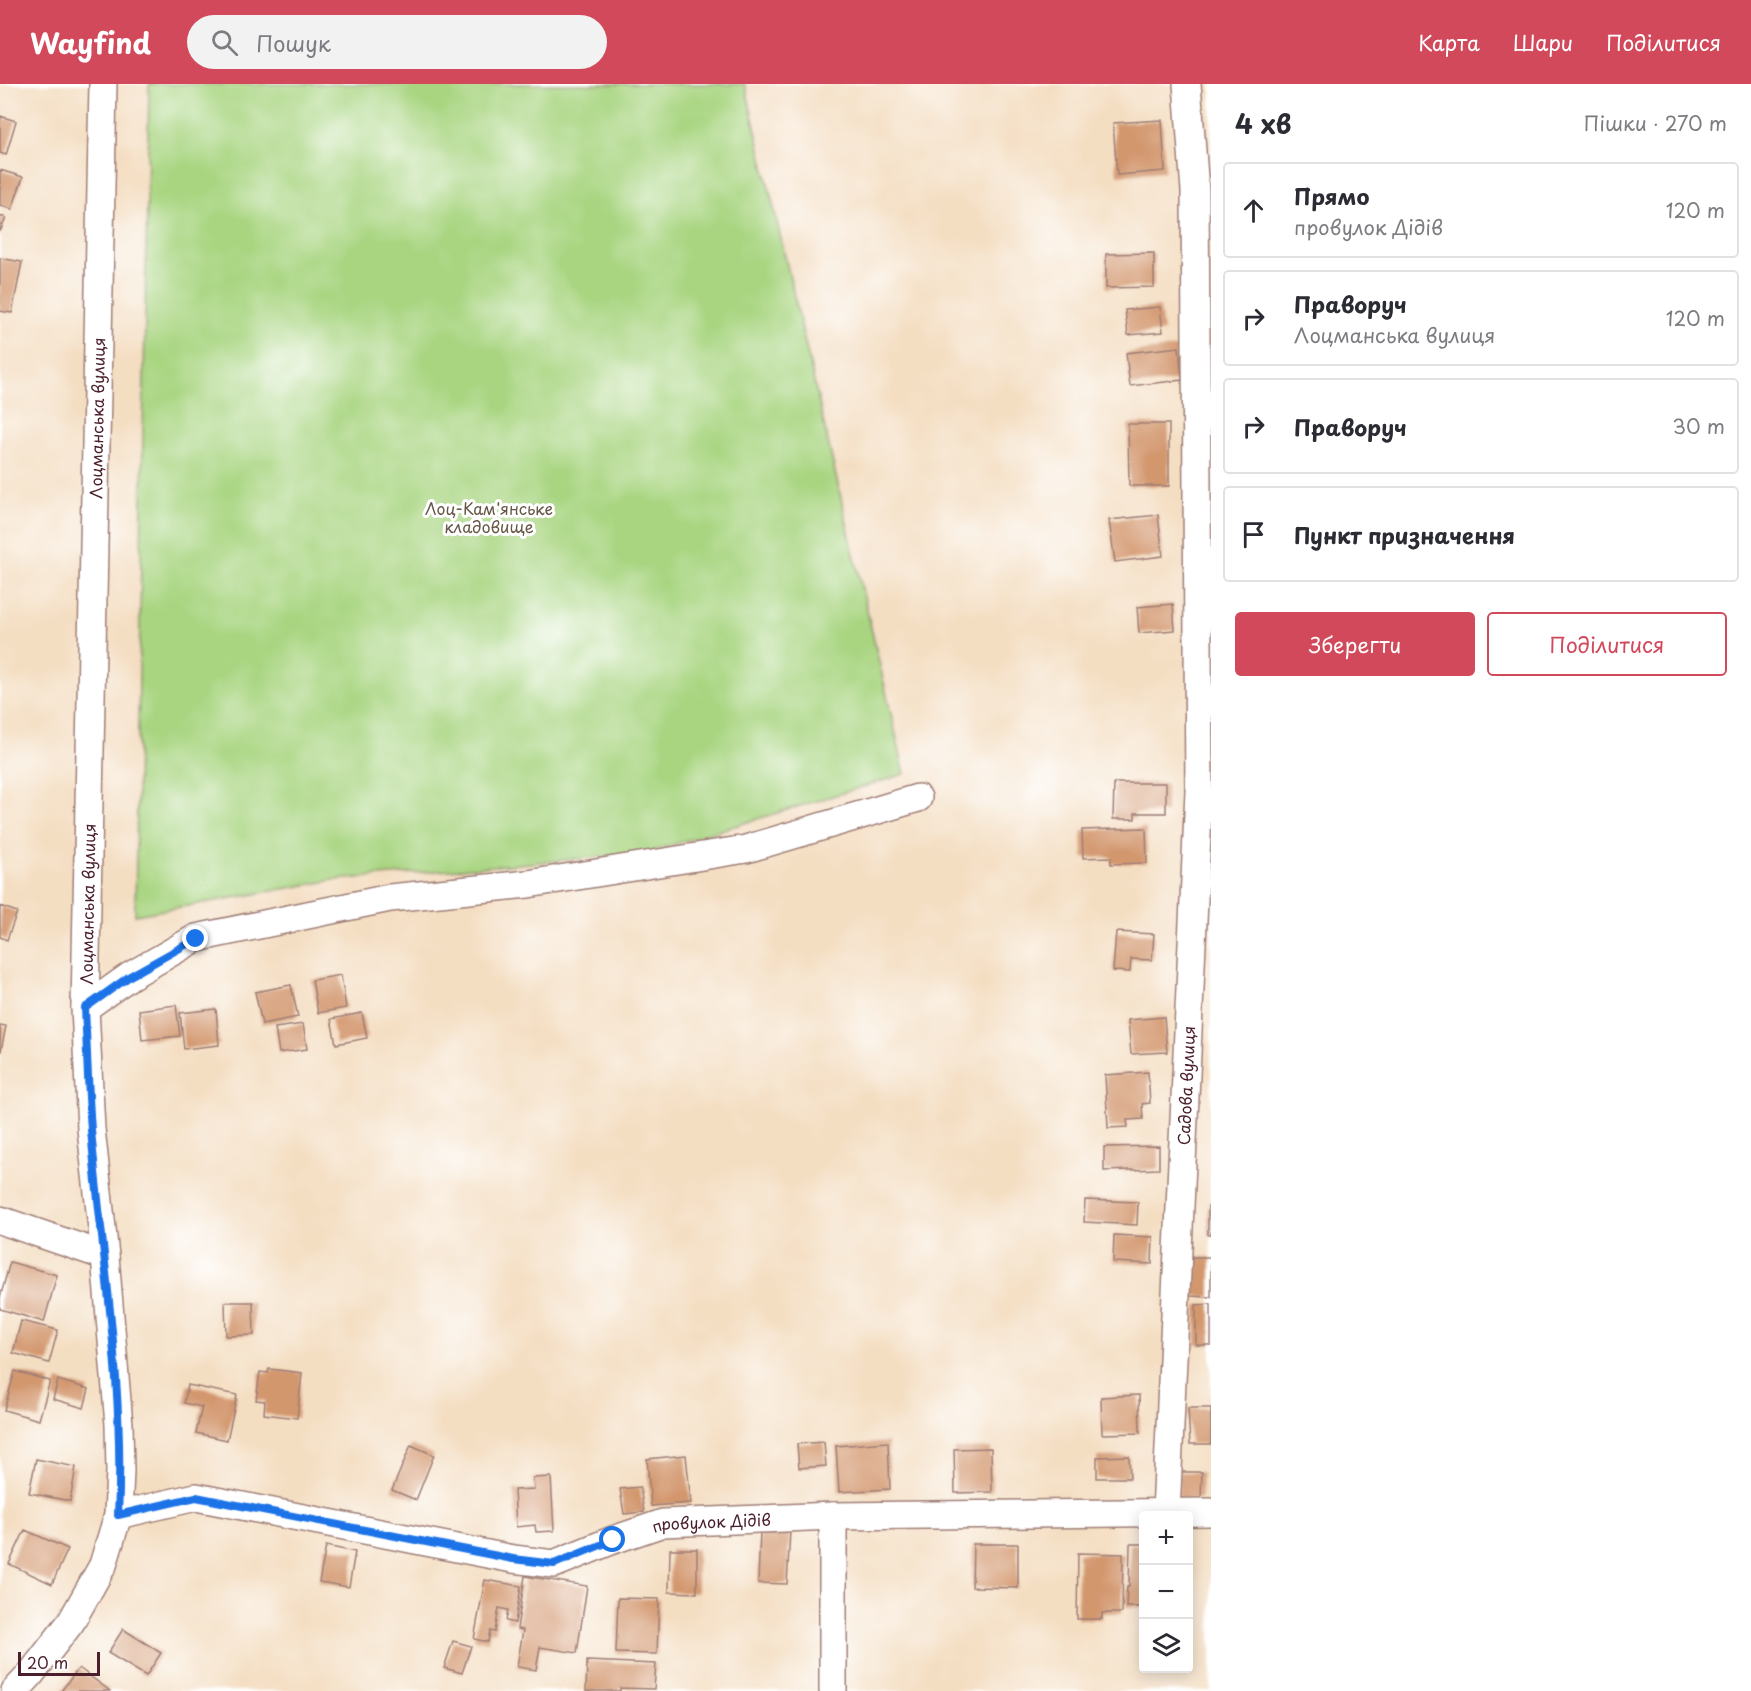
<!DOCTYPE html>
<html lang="uk">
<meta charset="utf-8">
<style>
body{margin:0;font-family:"Playpen Sans",sans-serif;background:#f2f2f3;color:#2b2b33}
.controls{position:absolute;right:18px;bottom:18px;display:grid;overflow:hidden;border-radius:6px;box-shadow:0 3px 15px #0003}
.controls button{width:54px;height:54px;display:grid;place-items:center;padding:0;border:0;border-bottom:2px solid #e1e1e2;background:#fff;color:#2b2b33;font:30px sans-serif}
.scale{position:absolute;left:18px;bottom:15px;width:82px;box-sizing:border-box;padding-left:6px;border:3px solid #4a1f2b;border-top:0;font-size:16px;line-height:21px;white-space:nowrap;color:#4a1f2b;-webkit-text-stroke:4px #fff;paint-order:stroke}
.stop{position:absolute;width:18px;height:18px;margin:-14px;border:4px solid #1a73e8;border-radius:50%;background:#fff}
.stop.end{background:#1a73e8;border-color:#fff;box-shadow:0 2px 6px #0008}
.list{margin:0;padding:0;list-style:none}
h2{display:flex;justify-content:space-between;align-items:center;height:78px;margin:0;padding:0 24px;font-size:26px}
h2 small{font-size:20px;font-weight:400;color:#7c7c81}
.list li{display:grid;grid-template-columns:39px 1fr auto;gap:18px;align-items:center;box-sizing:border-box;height:96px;margin:0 12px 12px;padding:0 12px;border:2px solid #e1e1e2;border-radius:6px}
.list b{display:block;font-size:22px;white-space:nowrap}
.list p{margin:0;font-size:20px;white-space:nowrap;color:#7c7c81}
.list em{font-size:20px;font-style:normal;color:#7c7c81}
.actions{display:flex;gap:12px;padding:18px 24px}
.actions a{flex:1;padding:14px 0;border:2px solid #d1495b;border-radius:6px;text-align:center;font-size:21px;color:#d1495b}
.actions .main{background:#d1495b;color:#fff}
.icon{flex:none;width:33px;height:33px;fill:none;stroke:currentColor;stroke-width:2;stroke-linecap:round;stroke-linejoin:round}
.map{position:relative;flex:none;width:1211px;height:1607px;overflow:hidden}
header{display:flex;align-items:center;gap:36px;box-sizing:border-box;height:84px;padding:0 30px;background:#d1495b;color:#fff}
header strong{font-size:28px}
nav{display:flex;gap:33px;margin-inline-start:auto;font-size:21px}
.search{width:420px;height:54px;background:#f2f2f3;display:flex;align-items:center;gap:15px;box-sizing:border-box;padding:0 21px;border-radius:33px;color:#7c7c81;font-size:22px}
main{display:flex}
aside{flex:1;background:#fff}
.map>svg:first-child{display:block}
.green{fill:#a9d581;stroke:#7a7a56;stroke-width:1.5}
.building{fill:#d3976e}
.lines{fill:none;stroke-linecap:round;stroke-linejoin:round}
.minor-casing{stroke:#9f7e76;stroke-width:30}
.minor{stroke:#fff;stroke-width:27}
.route{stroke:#1a73e8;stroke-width:8}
.labels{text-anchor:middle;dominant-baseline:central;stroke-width:6;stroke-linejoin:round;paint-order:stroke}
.street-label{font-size:16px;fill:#4a1f2b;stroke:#fff}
.park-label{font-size:16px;fill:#665645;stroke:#fff}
</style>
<header>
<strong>Wayfind</strong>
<div class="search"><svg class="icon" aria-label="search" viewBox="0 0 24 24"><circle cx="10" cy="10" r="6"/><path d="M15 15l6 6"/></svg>Пошук</div>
<nav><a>Карта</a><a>Шари</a><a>Поділитися</a></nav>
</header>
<main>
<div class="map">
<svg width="1211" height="1607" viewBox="0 0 1211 1607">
<rect width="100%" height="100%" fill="#fff"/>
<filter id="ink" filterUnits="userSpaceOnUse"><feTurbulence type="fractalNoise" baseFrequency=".0167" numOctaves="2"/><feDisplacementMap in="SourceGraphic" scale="12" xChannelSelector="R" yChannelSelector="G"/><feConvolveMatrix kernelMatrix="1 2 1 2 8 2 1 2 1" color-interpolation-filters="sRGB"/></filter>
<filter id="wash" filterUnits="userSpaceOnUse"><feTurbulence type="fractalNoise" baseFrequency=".008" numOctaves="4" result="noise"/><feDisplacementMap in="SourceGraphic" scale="24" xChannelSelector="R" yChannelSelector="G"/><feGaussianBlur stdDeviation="1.35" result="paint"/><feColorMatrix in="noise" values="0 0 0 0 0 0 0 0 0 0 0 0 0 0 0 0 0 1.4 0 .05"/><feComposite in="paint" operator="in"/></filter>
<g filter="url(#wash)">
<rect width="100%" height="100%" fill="#f4dec2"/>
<path class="green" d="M149 0H745L905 690 646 769 334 796 135 831Z"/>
<g id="blocks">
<path class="building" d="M0 32 16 37 6 71 0 69Z
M1162 36 1165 87 1117 91 1113 39Z
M0 86 23 93 12 125 0 121Z
M0 132 6 134 0 148Z
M1154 169V203L1106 204V170Z
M0 174 22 178 12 229 0 227Z
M1160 223 1163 248 1128 251 1125 226Z
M1179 263 1182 296 1130 302 1126 269Z
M1128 340H1169V402H1129Z
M1158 431 1163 472 1115 478 1109 436Z
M1173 520 1175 546 1139 549 1137 523Z
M1114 699H1166V729H1135V735H1113Z
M1146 744 1147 779 1111 780V773L1083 774 1082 746Z
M0 822 17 828 7 856 0 853Z
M1116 848 1154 850 1152 876 1131 875 1130 888 1113 887Z
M341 891 346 924 318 929 312 896Z
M291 901 298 933 262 940 255 908Z
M176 921 180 952 142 956 139 926Z
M216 925 219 961 184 965 180 929Z
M362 929 367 954 336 960 331 935Z
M1164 933 1167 968 1131 970 1128 936Z
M303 940 307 965 279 969 275 944Z
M0 941 6 942 1 967H0Z
M1148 988 1150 1019 1142 1020 1143 1035 1127 1036 1128 1043 1108 1044 1105 991Z
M1159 1062V1085L1104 1087V1063Z
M1085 1116 1138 1118 1137 1141 1084 1138Z
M1208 1122H1211V1151H1208Z
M1114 1151 1153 1153 1152 1180 1113 1178Z
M1191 1173H1211V1213L1190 1212Z
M10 1178 57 1191 44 1238 0 1225V1214Z
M225 1218H253L254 1251 226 1252Z
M1211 1220V1261H1196V1221Z
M21 1237 58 1246 49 1279 13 1269Z
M269 1285 302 1289 297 1334 264 1330 265 1317 256 1316 260 1288 268 1289Z
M15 1287 50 1297 39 1336 4 1326Z
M58 1296 89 1305 84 1324 53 1315Z
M188 1301 237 1311 227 1356 196 1349 202 1323 184 1319Z
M1139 1311 1140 1349 1102 1350 1101 1313Z
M1188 1324H1211V1360H1190Z
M824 1358 826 1382 799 1384 797 1360Z
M888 1358 890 1405 839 1408 836 1362Z
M411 1361 434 1371 416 1416 392 1406Z
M991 1364 992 1408 955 1409 954 1365Z
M686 1371 691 1419 651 1422 647 1375Z
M1129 1372 1130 1394H1097V1373Z
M36 1375 76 1383 70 1417 29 1409Z
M1179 1388H1202L1201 1415H1178Z
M551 1393 554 1447 536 1448 535 1441 516 1443 514 1406 534 1405 533 1394Z
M640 1403 644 1428 624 1430 620 1405Z
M25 1446 68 1465 52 1500 9 1480Z
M760 1446 790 1447 787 1500 758 1499Z
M973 1460H1018V1504L972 1503Z
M1130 1460H1144V1523H1126L1127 1503H1129Z
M326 1462 355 1468 349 1503 319 1498Z
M670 1465H697V1509L669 1508Z
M1078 1469 1123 1470 1122 1529H1102V1535H1077Z
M525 1492 587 1502 577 1569 540 1563 536 1586 517 1583 523 1546 517 1545Z
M485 1496 521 1502 515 1539 506 1537 508 1526 499 1524 495 1548 490 1547 488 1558 474 1555Z
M618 1514 659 1515 657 1570 616 1569Z
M123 1545 161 1569 146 1592 108 1569Z
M453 1557 471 1562 462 1589 444 1584Z
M587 1577 656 1580 654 1605 620 1604V1607H586Z
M79 1584 110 1607H61Z"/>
</g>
</g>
<g filter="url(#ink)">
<use href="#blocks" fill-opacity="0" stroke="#9f7e76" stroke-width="1.5"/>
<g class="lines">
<defs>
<g id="minor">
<path d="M85 924 130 892 196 854 390 814 528 800 746 765 918 714"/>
<path d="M0 1136 105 1172"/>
<path id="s1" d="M1166 1429 1199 707 1195 107 1187 0"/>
<path id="s2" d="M118 1431 196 1413 513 1475 554 1480 613 1456 663 1439 833 1432 1211 1428"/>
<path d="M833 1432V1607"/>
<path id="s3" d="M15 1607 30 1591 71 1538 103 1481 118 1431 120 1387 119 1341 105 1172 91 1045 85 924 103 0"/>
</g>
</defs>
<use href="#minor" class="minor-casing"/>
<use href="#minor" class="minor"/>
</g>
</g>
<g class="lines" filter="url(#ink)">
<path class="route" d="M196 855 130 892 85 924C87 964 88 1005 91 1046 102 1173 125 1304 118 1431L196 1413 513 1475 554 1480 613 1456"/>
</g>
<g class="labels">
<g class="street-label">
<text stroke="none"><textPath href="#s3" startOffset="1305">Лоцманська вулиця</textPath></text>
<text stroke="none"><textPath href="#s3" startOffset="819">Лоцманська вулиця</textPath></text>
<text stroke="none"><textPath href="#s1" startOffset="428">Садова вулиця</textPath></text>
<text stroke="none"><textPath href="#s2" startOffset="609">провулок Дідів</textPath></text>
</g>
<g class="park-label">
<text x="489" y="424">Лоц-Кам'янcьке<tspan x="489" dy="18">кладовище</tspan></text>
</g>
</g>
</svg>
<div class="controls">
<button>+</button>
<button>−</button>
<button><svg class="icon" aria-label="layers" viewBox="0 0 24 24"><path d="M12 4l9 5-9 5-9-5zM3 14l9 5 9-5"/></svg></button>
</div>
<div class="scale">20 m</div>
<div class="stop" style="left:613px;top:1456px"></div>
<div class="stop end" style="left:196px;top:855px"></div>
</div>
<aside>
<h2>4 хв<small>Пішки · 270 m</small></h2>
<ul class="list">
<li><svg class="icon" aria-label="ahead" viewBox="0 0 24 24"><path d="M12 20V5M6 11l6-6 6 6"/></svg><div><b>Прямо</b><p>провулок Дідів</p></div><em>120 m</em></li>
<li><svg class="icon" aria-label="right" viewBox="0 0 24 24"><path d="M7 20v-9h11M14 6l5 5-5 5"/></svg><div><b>Праворуч</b><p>Лоцманська вулиця</p></div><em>120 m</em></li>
<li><svg class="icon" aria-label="right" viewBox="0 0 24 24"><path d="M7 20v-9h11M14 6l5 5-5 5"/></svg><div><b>Праворуч</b></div><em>30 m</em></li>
<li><svg class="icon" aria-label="arrive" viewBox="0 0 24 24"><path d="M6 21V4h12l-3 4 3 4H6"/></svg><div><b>Пункт призначення</b></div></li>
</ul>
<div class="actions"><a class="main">Зберегти</a><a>Поділитися</a></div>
</aside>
</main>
